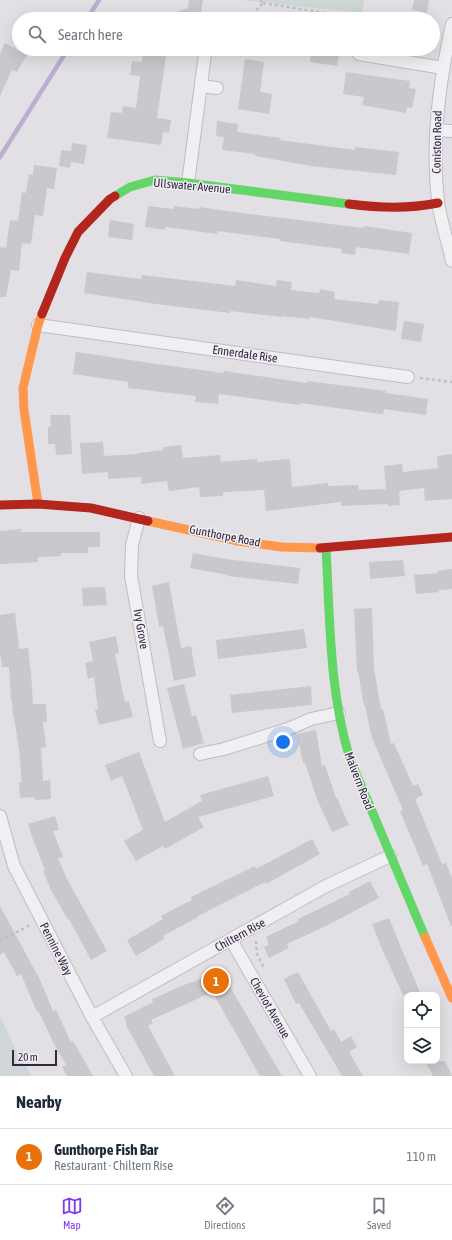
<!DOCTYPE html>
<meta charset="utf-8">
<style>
body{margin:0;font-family:"Asap Condensed",sans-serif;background:#f2f2f3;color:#1f2937}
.controls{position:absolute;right:12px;bottom:12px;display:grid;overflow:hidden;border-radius:8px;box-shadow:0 4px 16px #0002}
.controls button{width:36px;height:36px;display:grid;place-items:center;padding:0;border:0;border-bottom:1px solid #e0e1e3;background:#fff;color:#1f2937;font:20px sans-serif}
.scale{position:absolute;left:12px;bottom:10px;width:45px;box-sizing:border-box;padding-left:4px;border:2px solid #31283d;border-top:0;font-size:11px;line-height:14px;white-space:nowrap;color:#31283d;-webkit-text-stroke:3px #f0edf5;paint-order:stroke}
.you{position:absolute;left:283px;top:742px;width:14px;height:14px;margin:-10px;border:3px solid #fff;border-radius:50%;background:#1a73e8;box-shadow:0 0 0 6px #1a73e833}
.badge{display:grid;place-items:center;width:26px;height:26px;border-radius:50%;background:#7c3aed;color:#fff;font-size:13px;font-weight:700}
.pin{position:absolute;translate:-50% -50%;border:2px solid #fff;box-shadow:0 1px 4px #0006}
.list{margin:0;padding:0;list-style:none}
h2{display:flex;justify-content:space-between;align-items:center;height:52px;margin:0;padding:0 16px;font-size:17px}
h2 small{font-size:13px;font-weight:400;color:#747a83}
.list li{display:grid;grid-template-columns:26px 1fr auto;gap:12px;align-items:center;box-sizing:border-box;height:56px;padding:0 16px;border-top:1px solid #e0e1e3}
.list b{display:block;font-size:15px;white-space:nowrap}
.list p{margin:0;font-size:13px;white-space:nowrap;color:#747a83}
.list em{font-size:13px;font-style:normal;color:#747a83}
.icon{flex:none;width:22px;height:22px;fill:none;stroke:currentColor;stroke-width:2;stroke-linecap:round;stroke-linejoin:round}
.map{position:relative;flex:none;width:452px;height:1076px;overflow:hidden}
.search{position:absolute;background:#fff;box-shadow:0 4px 16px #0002;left:12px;right:12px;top:12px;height:44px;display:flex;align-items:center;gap:10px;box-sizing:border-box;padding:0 14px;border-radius:22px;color:#747a83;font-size:15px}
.sheet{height:108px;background:#fff}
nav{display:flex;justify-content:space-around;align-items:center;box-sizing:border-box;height:56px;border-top:1px solid #e0e1e3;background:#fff;font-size:11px;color:#747a83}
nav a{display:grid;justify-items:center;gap:2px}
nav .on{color:#7c3aed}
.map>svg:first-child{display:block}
.green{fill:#cfd7d6}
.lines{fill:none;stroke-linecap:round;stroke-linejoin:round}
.stream{stroke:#b9afcf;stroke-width:4.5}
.building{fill:#cac7cd}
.street-casing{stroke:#bfbdc2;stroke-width:14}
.path{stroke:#c1bec5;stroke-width:2.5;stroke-dasharray:3 3;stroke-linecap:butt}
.street{stroke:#f0eff1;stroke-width:12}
.fast{stroke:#63d668;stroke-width:9}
.slow{stroke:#ff974d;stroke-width:9}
.jam{stroke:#b3261e;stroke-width:9}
.labels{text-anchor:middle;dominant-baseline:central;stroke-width:3;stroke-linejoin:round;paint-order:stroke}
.street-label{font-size:12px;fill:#31283d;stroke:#f0edf5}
</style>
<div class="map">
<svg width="452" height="1076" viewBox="0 0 452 1076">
<rect width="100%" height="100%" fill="#e2e0e5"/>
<path class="green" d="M241 0H364L362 13Z
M0 1016 16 1050 32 1076H0Z"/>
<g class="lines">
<path class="stream" d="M87 19 99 0
M0 157 68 49"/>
</g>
<path class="building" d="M189 0H203L200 19H161V17L188 8Z
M414 0H429L427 13 412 10Z
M5 43 27 55 17 72 12 70 0 96V53Z
M144 49H167L157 118 171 120 169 133 163 132 161 145 107 138 111 112 122 113 123 106 136 108 140 76 130 75 132 61 142 62Z
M311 49H340L337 66 310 62Z
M245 59 264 62 260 92 272 94 269 114 238 109Z
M346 72 410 81 409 88 416 89 412 108 407 107 406 113 362 105 364 97 343 94Z
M217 121 238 124 237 132 280 138V140L355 150V147L399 152 396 175 311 166 255 156V154L222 150 224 137 216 136Z
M72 143 87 145 84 164 71 162 70 168 59 166 61 150 71 151Z
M34 165 57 168 54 189 47 188 43 216 35 215 31 244 22 243 19 271 11 270 6 297H0V247L6 248 10 220 18 221 22 192 26 193 29 174 33 175Z
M148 206 173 209 174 206 199 209V207L249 214 363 228 364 226 412 233 409 254 356 247 355 255 341 253 342 249 280 241V239L217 231V234L166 227 165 230 145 227Z
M110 220 134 224 132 240 108 237Z
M87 272 141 279 142 275 235 286 236 280 276 286 277 280 292 282 291 290 319 293 320 289 335 292 334 299 378 304 379 300 399 302 396 331 310 317V319L282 316V317L230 311V313L156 304 84 293Z
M404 321 424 324 421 342 401 339Z
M76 352 157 364 223 373 224 371 307 383V381L386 391V393L428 399 426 415 384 409 383 414 374 413 300 403 299 405 219 394 218 404 195 402 196 396 128 388V382L73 374Z
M50 415H70L72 454 56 455 55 444H48V427H51Z
M103 442 104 456 138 454V453L163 450V447L181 445 183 458 220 455 221 462 257 459V462L290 459 292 487 328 483V486L358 485 359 490 386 489 384 466 402 464 403 472 438 468 437 456 452 454V499L425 501 424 488 399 491 400 505 388 506V504L341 506V502L266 511 264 490 223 492V496L200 497 199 487 169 491 167 481 141 484V477L108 479V472L82 474 80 443Z
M21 529V532H100V547H88V553H61V556L38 557V562L0 564V531Z
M193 553 226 559 300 568 298 584 228 576V575L190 568Z
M403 560 405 576 370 579 369 562Z
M452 569V589L439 590V592L416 594 414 575 438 573V571Z
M169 582 181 648 191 646 196 676 174 681 163 626 159 627 152 586Z
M105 587 107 605 83 606 82 588Z
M372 608 374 669 381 709H383L391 744 394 743 413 786 418 784 423 795 415 799 442 864 446 863 452 878V926H451L427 864 423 866 400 811 403 810 372 738 365 706H364L358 671H357L354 609Z
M15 613 19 649 28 648 31 673 33 704H46L47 722H43L46 747 41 748 43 781 50 780 51 799 35 800V797L20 798 19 782H22L19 750 14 717H13L12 701H11L9 667H2L0 653V615Z
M304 629 307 648 218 659 216 640Z
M116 636 119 653 115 654 125 702 129 701 133 717 99 725 95 710 98 709 94 677 88 679 85 663 93 661 89 642Z
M184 684 192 716 196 715 204 743 183 749 167 688Z
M311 686 312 705 232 713 230 695Z
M316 730 322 766 325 765 336 798H337L349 825 332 832 317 799 305 763H303L297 734Z
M139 752 165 822 202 801 200 795 268 776 274 796 198 817 204 827 165 849 163 846 136 861 124 841 143 830 122 776 111 781 105 765Z
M55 816 59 830 53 831 63 857 58 858 67 879 107 951 91 960 69 919 68 920 51 890 43 871 45 870 32 837 28 824Z
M312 839 320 854 266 884 265 882 198 916V917L163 936 164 939 136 956 127 940 163 919 161 916 192 900 191 897 255 866 256 869Z
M370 881 379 898 326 926 287 944 289 948 269 958 264 947 269 945 266 937 299 921 298 919 350 894 349 892Z
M0 906 40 980 53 1011 56 1010 71 1042 73 1041 93 1076H67L62 1067 66 1065 54 1044 39 1012H37L21 974 17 976 4 952 0 955Z
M389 918 400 945 421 995H403L382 949 372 924Z
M222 968 231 984 229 985 282 1076H260L213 993 210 995V993L151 1020 153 1023 148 1026 175 1076H154L126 1025 127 1024 124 1017 153 1002 152 999 191 982V983Z
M298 972 331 1031 334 1029 341 1042 351 1036 357 1047 349 1052 363 1076H342L299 1003 296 1004 284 979Z
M425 1061H445L452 1076H433Z"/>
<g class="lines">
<defs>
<path id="street" d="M452 24C439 82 431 142 438 201 440 219 448 242 452 261
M359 54 443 68
M201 86 217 88
M436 130 452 131
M188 183 205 54
M38 325 408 377
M139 518 132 545 131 576 160 741
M200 754 224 749 288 729 311 719 339 713
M0 816 14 866 92 1017 126 1076
M231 940 310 1076
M92 1017 326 886 390 856"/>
</defs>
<use href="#street" class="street-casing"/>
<path class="path" d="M260 0 263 3
M263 3 363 19
M248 19 263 3
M420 378 452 382
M0 941 30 925
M256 941 257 954 264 968"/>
<use href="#street" class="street"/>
<path class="fast" d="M115 196 130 187 155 180 188 183 349 204
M326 548C330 618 329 691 350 759L425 937"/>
<path class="slow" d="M38 504 24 410 23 388 38 325 42 314
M148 521 238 541 282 547 320 548
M425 937 452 998"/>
<path class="jam" d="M349 204C379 208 409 209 438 203
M42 314 65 258 78 232 110 199 115 196
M0 505 38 504 91 508 148 521
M320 548 452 537"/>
</g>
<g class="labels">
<g class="street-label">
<text transform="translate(437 142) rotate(-89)">Coniston Road</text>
<text transform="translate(192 186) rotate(5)">Ullswater Avenue</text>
<text transform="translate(245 354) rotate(8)">Ennerdale Rise</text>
<text transform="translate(225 536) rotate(11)">Gunthorpe Road</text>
<text transform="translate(141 629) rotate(80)">Ivy Grove</text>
<text transform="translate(359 781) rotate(69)">Malvern Road</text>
<text transform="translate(240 935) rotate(-29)">Chiltern Rise</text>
<text transform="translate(56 949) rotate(63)">Pennine Way</text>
<text transform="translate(270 1008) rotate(60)">Cheviot Avenue</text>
</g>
</g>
</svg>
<div class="controls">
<button><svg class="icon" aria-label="locate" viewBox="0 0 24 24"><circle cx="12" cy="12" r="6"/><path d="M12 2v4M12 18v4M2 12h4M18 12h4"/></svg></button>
<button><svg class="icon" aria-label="layers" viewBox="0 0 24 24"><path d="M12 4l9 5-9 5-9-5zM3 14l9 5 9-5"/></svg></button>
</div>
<div class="scale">20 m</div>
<div class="you"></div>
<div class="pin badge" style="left:216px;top:981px;background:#e8710a">1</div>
<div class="search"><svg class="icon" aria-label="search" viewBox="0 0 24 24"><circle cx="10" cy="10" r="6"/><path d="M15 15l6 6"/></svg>Search here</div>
</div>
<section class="sheet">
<h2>Nearby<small></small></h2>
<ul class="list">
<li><span class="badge" style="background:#e8710a">1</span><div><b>Gunthorpe Fish Bar</b><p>Restaurant · Chiltern Rise</p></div><em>110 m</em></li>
</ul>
</section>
<nav>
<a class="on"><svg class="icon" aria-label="map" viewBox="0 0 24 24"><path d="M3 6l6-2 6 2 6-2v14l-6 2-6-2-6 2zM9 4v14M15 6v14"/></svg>Map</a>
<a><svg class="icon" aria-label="directions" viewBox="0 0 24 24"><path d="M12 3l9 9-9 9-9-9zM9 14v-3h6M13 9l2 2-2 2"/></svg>Directions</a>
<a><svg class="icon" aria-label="saved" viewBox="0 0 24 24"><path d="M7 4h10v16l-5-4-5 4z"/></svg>Saved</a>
</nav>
